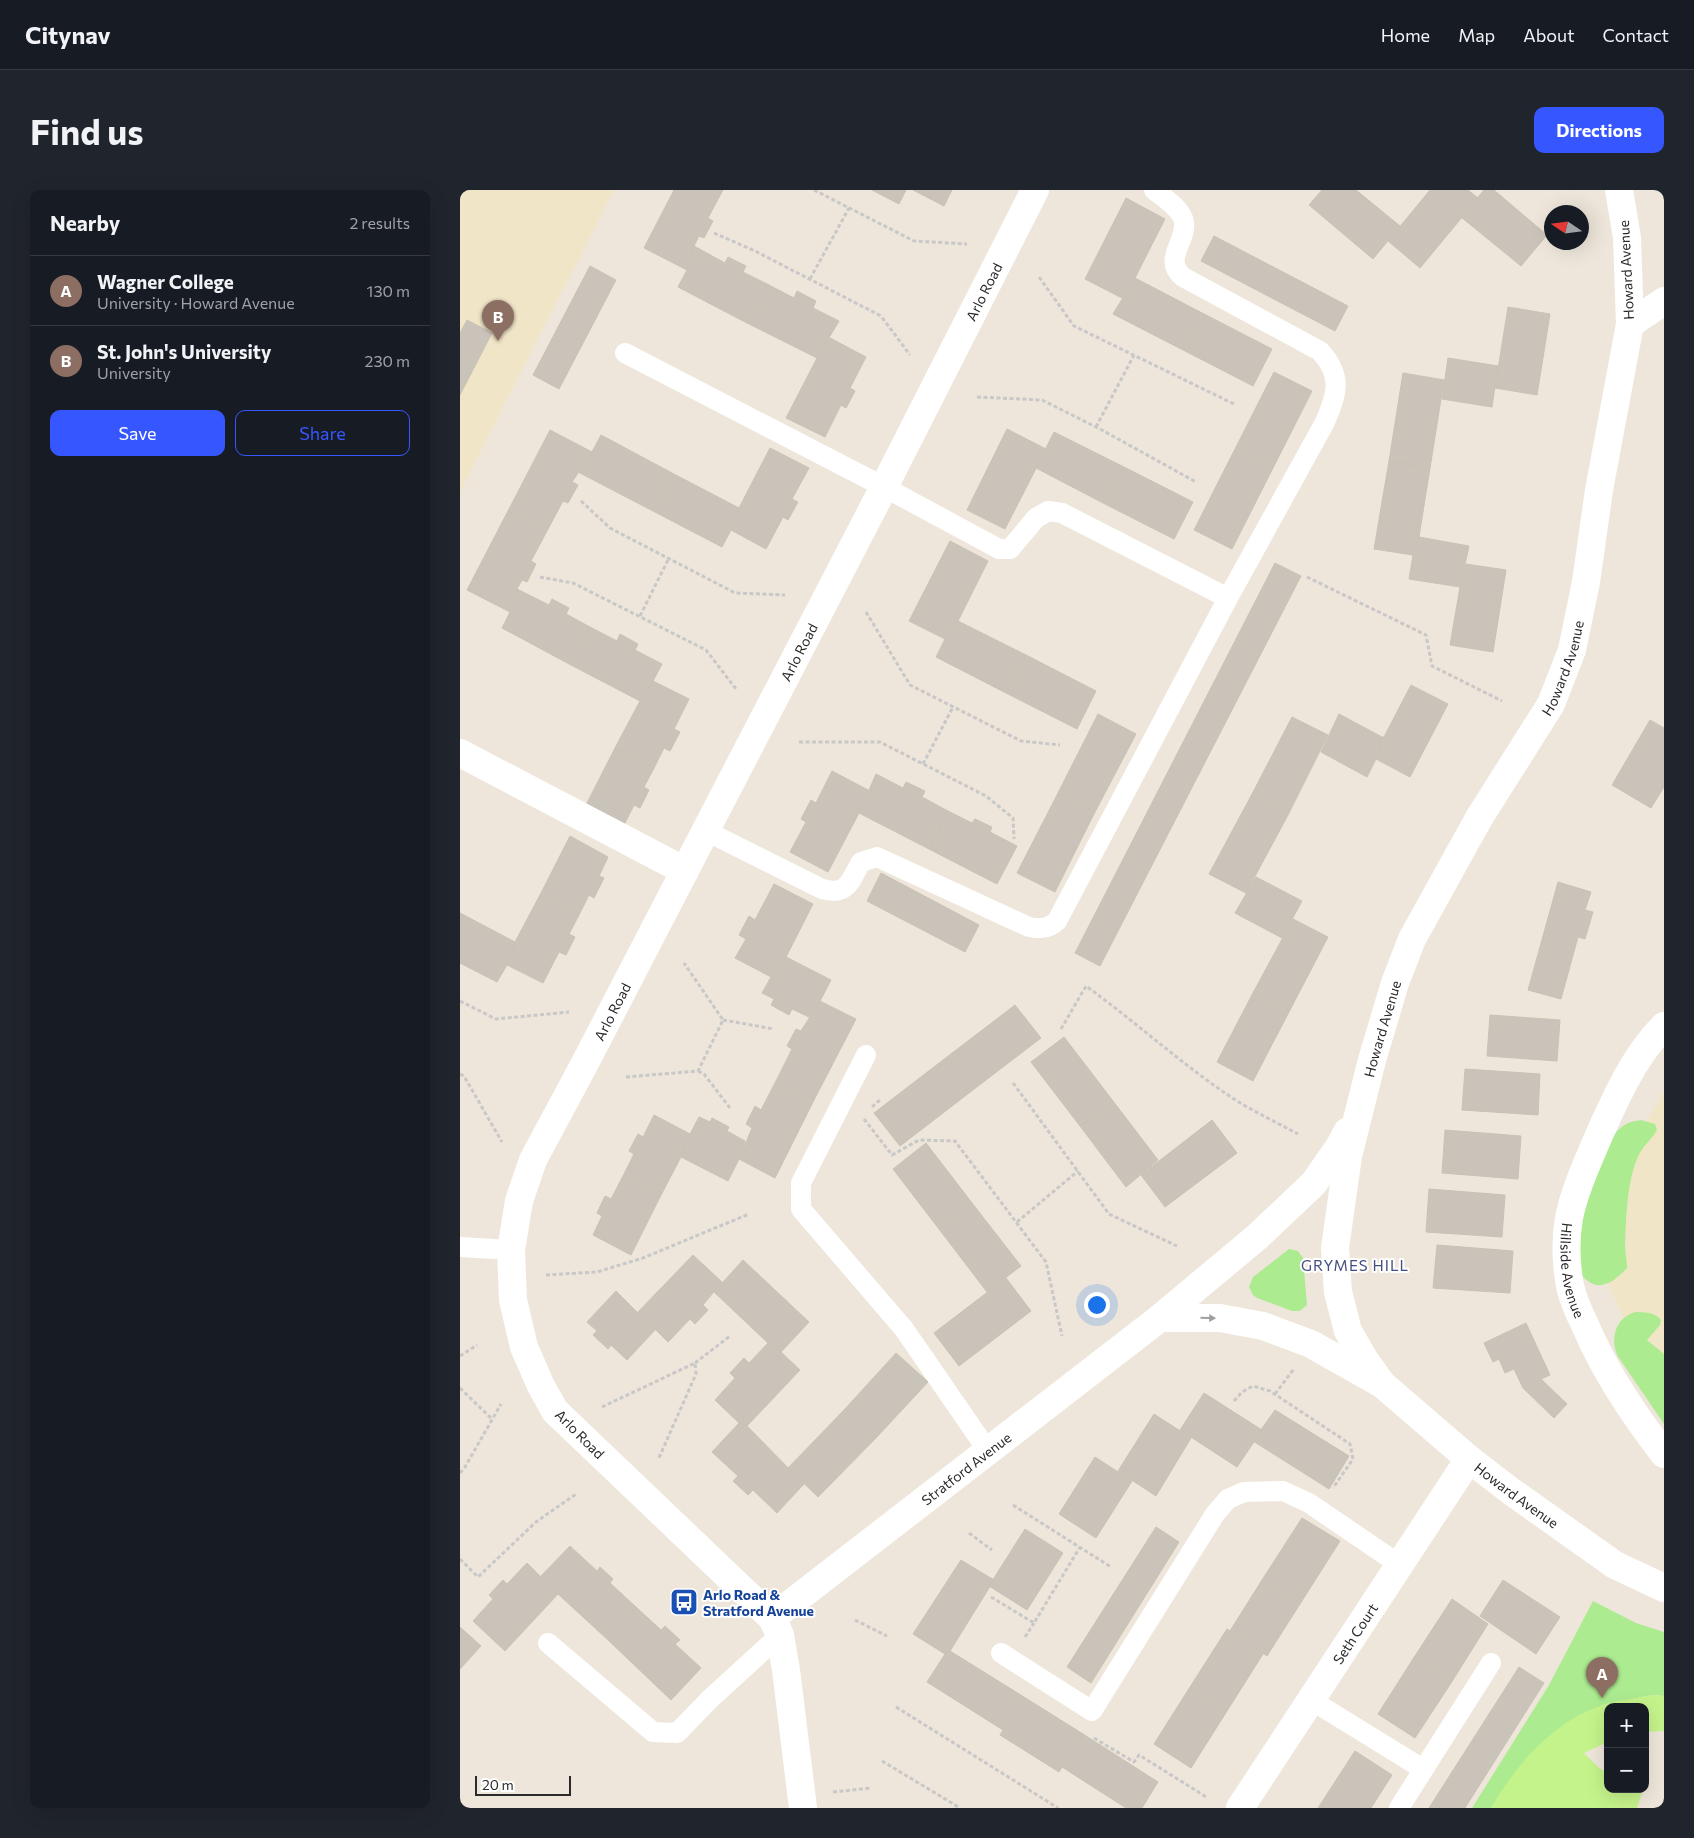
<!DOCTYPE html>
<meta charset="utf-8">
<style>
body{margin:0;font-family:Commissioner,sans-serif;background:#20242c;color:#f1f3f6}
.controls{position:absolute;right:15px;bottom:15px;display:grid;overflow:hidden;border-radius:10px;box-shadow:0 5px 20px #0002}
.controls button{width:45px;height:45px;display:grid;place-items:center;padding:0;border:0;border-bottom:1px solid #363941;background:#171b24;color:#f1f3f6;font:25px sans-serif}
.compass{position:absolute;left:1084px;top:15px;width:45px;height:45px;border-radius:50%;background:#171b24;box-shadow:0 5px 20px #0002;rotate:283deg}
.scale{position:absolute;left:15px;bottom:12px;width:96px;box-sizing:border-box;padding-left:5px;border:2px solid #2a2a2a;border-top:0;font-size:14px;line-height:18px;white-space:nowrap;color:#2a2a2a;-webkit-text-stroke:4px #fff;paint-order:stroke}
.you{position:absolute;left:636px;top:1114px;width:18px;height:18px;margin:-12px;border:4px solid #fff;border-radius:50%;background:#1a73e8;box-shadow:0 0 0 8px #1a73e833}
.badge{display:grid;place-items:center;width:32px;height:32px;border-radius:50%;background:#3657ff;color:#fff;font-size:16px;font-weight:700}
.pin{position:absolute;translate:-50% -41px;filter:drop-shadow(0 1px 2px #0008)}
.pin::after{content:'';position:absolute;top:26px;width:18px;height:15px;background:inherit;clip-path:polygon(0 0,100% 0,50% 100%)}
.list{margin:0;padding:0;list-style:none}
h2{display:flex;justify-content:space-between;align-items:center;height:65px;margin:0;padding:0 20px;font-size:21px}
h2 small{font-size:16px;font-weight:400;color:#9ea1a6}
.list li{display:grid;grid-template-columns:32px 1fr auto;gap:15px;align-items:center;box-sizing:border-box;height:70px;padding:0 20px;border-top:1px solid #363941}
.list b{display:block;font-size:19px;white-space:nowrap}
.list p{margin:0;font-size:16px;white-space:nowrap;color:#9ea1a6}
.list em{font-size:16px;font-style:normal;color:#9ea1a6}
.actions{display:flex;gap:10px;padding:15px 20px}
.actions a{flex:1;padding:11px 0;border:1px solid #3657ff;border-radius:10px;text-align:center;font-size:18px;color:#3657ff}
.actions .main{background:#3657ff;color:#fff}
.map{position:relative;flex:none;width:1204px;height:1618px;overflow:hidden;border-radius:10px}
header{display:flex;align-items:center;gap:30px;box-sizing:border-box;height:70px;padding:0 25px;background:#171b24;border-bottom:1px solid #363941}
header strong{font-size:24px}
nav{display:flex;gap:28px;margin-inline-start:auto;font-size:18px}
.intro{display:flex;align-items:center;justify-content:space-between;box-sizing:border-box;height:120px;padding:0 30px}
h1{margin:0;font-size:35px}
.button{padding:12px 22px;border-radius:10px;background:#3657ff;color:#fff;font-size:18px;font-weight:700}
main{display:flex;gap:30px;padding:0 30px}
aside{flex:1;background:#171b24;border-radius:10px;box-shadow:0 5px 20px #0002}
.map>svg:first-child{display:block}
.education{fill:#f1e5c8}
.green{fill:#adeb90}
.pitch{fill:#c5f38b}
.building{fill:#c9c3ba;stroke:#c9c2b4}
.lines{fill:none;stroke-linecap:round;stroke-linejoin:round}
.path{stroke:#c8c8c8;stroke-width:3;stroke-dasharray:4 2.5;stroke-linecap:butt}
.lane{stroke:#fff;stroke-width:20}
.street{stroke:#fff;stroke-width:28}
.oneway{fill:#9f9f9f}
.labels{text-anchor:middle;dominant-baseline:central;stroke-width:4;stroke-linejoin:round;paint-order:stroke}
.street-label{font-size:14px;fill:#2a2a2a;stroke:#fff}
.transit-label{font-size:14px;font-weight:bold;fill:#164399;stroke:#fff;text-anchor:start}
.neighbourhood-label{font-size:15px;letter-spacing:1px;fill:#454e80;stroke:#fff}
</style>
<header>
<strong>Citynav</strong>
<nav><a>Home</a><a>Map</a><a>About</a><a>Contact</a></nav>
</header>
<div class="intro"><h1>Find us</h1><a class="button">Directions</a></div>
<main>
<aside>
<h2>Nearby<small>2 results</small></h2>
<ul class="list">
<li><span class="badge" style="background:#8d6e63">A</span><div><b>Wagner College</b><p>University · Howard Avenue</p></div><em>130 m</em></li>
<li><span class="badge" style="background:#8d6e63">B</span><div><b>St. John's University</b><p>University</p></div><em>230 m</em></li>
</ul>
<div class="actions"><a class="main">Save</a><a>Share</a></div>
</aside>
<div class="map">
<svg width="1204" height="1618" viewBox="0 0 1204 1618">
<rect width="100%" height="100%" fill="#eee6da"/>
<path class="education" d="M0 0H154L0 302Z
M1204 901V1199L1163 1128 1148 1093 1145 1068 1187 931Z"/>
<path class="green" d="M1181 930 1195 934 1197 940C1191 951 1182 956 1177 969 1167 993 1166 1029 1165 1055 1165 1063 1167 1070 1167 1078 1157 1089 1142 1102 1128 1091 1124 1089 1122 1086 1121 1082 1112 1045 1129 1005 1142 972 1146 960 1152 943 1163 936 1168 932 1175 931 1181 930Z
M829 1059 838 1061 843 1068 847 1115 840 1121H832L797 1108 793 1105 789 1097 793 1087Z
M1175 1122C1184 1122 1195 1122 1201 1130L1200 1135 1187 1150 1204 1164V1234L1157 1165C1150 1147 1156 1128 1175 1122Z
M1133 1411 1176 1433 1204 1442V1506L1193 1505 1142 1515 1052 1587 1031 1618H1012L1089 1495Z"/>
<path class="pitch" d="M1193 1505 1204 1506V1541L1185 1542V1517H1148V1552L1124 1563 1139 1578 1148 1583V1599H1176L1182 1603 1177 1618H1031C1055 1576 1093 1532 1140 1516 1157 1510 1176 1508 1193 1505Z"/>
<path class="building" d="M214 0H263L248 28 253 31 244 48 239 46 234 56 227 80 184 58Z
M412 0H446L439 14Z
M453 0H492L484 16Z
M862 0H896L940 36 913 69 849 15Z
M970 0H1008L1018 8 960 78 928 51Z
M1024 0H1034L1087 45 1061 76 1001 27Z
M666 8 705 29 675 88 662 108 625 89Z
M754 46 888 116 875 141 741 71Z
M234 56 265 73 268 67 286 76 283 82 307 94 287 133 218 97 227 80Z
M130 76 156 90 99 199 73 185Z
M675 88 746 125 727 162 653 124Z
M307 94 334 108 337 101 356 111 353 118 379 131 357 168 287 133Z
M1048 117 1090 124 1077 205 1035 198Z
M746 125 812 159 793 196 727 162Z
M7 130 32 143 0 205V143Z
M370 148 406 167 390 198 395 201 386 218 381 215 365 247 326 228 357 168Z
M988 168 1038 176 1032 217 982 209Z
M814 182 852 201 812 280 774 261Z
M943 183 984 190 970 278 929 271Z
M547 239 586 259 545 339 507 320Z
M90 240 132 262 112 292 118 295 108 313 103 311 87 341 48 321Z
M594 242 664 277 645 314 576 278Z
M141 245 212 283 193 321 118 282 132 262Z
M310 258 349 278 332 309 338 312 328 330 323 327 306 359 271 340 279 318Z
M774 261 812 280 772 359 734 340Z
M929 271 970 278 959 347 953 365 914 359Z
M664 277 733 312 714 349 645 314Z
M212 283 279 318 271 340 262 357 193 321Z
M48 321 87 341 71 371 76 374 67 392 62 390 57 399 50 422 7 400Z
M959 347 1009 356 1000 397 949 389 953 365Z
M490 351 528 371 498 431 485 449 449 431Z
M815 373 841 386 640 776 615 763Z
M1006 374 1046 380 1033 462 990 455 1000 397Z
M57 399 89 415 92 409 109 418 106 424 130 437 111 475 42 438 50 422Z
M498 431 566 465 546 503 476 467 485 449Z
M130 437 157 451 160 444 178 454 175 460 202 474 193 491 180 511 111 475Z
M566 465 636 501 617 539 546 503Z
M193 491 229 509 214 539 220 542 210 561 204 558 194 578 155 558 180 511Z
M951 495 988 514 950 587 916 569 922 547H924Z
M638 524 676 544 635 622 598 603Z
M879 524 922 547 916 569 907 587 861 562Z
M832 527 868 545 828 625 791 606Z
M1190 530 1204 538V597L1191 618 1152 595Z
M155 558 194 578 184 597 189 600 180 618 174 615 164 635 126 615Z
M372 581 408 600 399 623 368 682 330 662 346 632 341 629 351 610 356 613Z
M416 584 443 598 446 592 465 601 462 607 488 621 469 659 399 623Z
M598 603 635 622 595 702 557 683Z
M791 606 828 625 786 703 749 684Z
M488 621 512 633 515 629 532 637 530 642 557 656 537 694 469 659Z
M110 646 148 667 139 686 144 688 134 708 129 705 119 725 80 705Z
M421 683 519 735 505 762 407 711Z
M796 687 842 711 822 748 775 723Z
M1098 692 1131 702 1125 720 1133 722 1125 749 1118 747 1101 809 1068 800Z
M314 694 353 714 326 767 311 787 275 768 286 749 279 745 289 726 295 730Z
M80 705 119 725 109 744 115 747 106 765 99 762 83 793 47 775 55 752Z
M0 723 55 752 47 775 37 792 0 773Z
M833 729 868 747 830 820 794 801Z
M326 767 371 790 360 811 349 827 332 819 329 825 311 815 314 809 302 803 311 787Z
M794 801 830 820 793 891 757 872Z
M360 811 396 829 354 910 316 891 332 859 327 856 336 839 341 841Z
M555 815 581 848 509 903 483 870Z
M1030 825 1100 830 1097 871 1027 866Z
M604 847 653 911 620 936 571 872Z
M483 870 509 903 440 956 414 923Z
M1005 879 1080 884 1078 925 1002 920Z
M316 891 354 910 315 988 279 969 292 938 286 934 295 916 301 920Z
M653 911 698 970 666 997 620 936Z
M194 925 230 944 221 967 200 1007 162 988 174 964 169 961 178 944 183 947Z
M239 927 250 932 252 928 269 937 267 941 285 951 279 969 268 991 221 967 230 944Z
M752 930 777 963 705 1017 681 985Z
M985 940 1061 946 1058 989 982 983Z
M466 953 512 1013 479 1039 433 979Z
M162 988 200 1007 171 1065 133 1045 142 1026 137 1023 145 1006 151 1009Z
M969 999 1045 1005 1042 1047 966 1042Z
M512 1013 561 1076 527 1102 479 1039Z
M977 1055 1053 1061 1050 1103 973 1098Z
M233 1065 262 1092 243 1115 248 1120 235 1134 230 1129 208 1152 178 1122Z
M283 1070 349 1132 321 1162 308 1153 254 1102Z
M546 1088 571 1121 499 1176 474 1143Z
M156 1101 195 1140 167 1170 151 1155 148 1159 133 1145 137 1141 127 1132Z
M1066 1133 1090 1185 1081 1189 1107 1214 1094 1228 1063 1198 1054 1179 1045 1183 1039 1169 1033 1172 1024 1153Z
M308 1153 321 1162 340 1180 287 1236 279 1233 255 1210 275 1188 270 1183 284 1168 289 1173Z
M436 1163 468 1192 415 1249 385 1219Z
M744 1203 802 1240 777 1277 720 1240Z
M385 1219 415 1249 358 1307 328 1278Z
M815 1220 889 1266 869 1299 793 1251Z
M694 1224 731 1248 696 1306 658 1281Z
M279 1233 287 1236 344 1294 317 1323 293 1300 288 1305 273 1291 278 1286 252 1262Z
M635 1267 672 1291 636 1348 599 1324Z
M842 1328 880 1351 840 1414 802 1390Z
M696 1337 719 1352 631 1493 607 1477Z
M565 1339 603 1363 567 1420 529 1396Z
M110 1356 137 1381 140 1377 153 1389 150 1393 176 1417 147 1449 98 1404 81 1386Z
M501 1370 534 1390 490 1461 485 1464 453 1444Z
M67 1373 98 1404 45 1461 13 1431 33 1409 29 1405 43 1390 47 1394Z
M802 1390 840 1414 807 1466 770 1441Z
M1043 1390 1100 1427 1076 1464 1020 1426Z
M992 1409 1028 1434 991 1493 953 1469Z
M176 1417 201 1440 205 1436 220 1450 215 1454 241 1478 211 1510 147 1449Z
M0 1437 21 1456 0 1479Z
M767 1439 803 1464 767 1521 730 1497Z
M490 1461 564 1507 543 1540 467 1492 485 1464Z
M953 1469 991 1493 955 1548 918 1524Z
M1059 1477 1084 1493 1005 1618H969Z
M730 1497 767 1521 731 1578 694 1554Z
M564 1507 623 1544 599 1582 540 1545Z
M623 1544 698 1592 682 1618H666L602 1577Z
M895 1561 932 1585 911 1618H858Z"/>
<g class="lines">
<path class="path" d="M354 0 454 51 507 54
M254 43 295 61 421 126 450 165
M579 87 614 136 774 214
M350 89 389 18
M517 207 582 210 640 239 736 292
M636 237 674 165
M121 311 150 338 275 403 325 405
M80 387 113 393 246 460 276 499
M847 387 966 445 972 476 1042 511
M406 422 450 495 561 551 600 555
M180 426 209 368
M339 552H420L526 606 553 628 554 649
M463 574 493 517
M0 811 36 829 109 822
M263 830 314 839
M601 839 626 796C673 830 717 870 765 903 788 919 814 931 838 944
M238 881 244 884 270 918
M0 884 4 886 42 952
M166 887 238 881 263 830 224 773
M553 893 649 1024 717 1056
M412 917 421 909
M404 929 432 965 459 950 495 951 586 1072 602 1146
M557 1032 618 981
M86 1085 137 1082 183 1068 289 1024
M0 1166 17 1155
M235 1173 270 1146
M0 1198 32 1229
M815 1204 833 1180
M774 1211 782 1202 793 1196 810 1201 890 1254 893 1269 873 1298
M142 1217 235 1173 236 1184 198 1270
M0 1283 5 1277 41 1214
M553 1315 651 1377
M509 1343 532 1360
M0 1369 18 1387 76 1332 116 1304
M531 1407 574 1433 620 1357
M395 1430 427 1446
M565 1447 574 1433
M436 1517 598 1618
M634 1548 674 1572 679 1565 748 1608
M422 1571 500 1618
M373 1602 411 1598"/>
<path class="lane" d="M165 163 424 297 539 359H550L576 328 588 321 602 323 768 408
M246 641 362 699C388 706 390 691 401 672L417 667 569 737C580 739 588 739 597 731L768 408 865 232C877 204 883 186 860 161L723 87C702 70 727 51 724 32 722 19 704 8 694 0
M406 865 341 993V1019L444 1139 528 1261
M0 1057 51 1060
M88 1453 193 1542 217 1543 250 1509 320 1445
M541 1463 632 1521 755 1324 768 1309 784 1302 823 1301 849 1313 940 1375
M851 1510 963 1579
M939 1618 1031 1473"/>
<g class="street">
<path d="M1170 134 1204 111"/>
<path d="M0 563 225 681"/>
<path id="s1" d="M1204 836C1175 865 1157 905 1140 943 1129 969 1114 1001 1109 1028 1105 1051 1106 1074 1110 1096 1113 1109 1119 1123 1125 1135 1145 1182 1173 1224 1204 1264"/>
<path id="s2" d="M700 1128H760L803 1136 851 1154 922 1194 1009 1269 1052 1302 1155 1375 1204 1398"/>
<path id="s3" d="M922 1194 904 1169 888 1141 878 1102 875 1058 888 966 912 870 935 793 952 749 1019 628 1091 514 1112 460 1126 392 1139 300 1170 134 1167 48 1159 0"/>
<path id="s4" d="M312 1428 700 1128 797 1047 854 993 879 957 887 942"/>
<path id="s5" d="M343 1618 326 1480 320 1445 312 1428 95 1221 81 1196 64 1157 53 1110 51 1060 59 1011 73 970 125 873 424 297 575 0"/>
<path id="s6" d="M780 1618 1009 1269"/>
</g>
</g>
<defs><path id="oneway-solid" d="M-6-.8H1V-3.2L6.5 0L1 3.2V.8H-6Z" transform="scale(1.25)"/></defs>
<use class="oneway" href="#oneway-solid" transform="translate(748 1128) rotate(1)"/>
<defs>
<symbol id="bus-square" viewBox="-11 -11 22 22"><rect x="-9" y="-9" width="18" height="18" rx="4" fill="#1a4fb4" stroke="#fff"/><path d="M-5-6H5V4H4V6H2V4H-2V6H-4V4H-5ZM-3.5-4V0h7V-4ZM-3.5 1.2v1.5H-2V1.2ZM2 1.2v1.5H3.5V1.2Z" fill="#fff"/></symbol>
</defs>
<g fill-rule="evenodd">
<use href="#bus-square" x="208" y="1396" width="32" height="32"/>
</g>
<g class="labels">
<g class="street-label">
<text transform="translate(1166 80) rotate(-93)">Howard Avenue</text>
<text stroke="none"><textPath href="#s5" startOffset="1734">Arlo Road</textPath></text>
<text stroke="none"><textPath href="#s5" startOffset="1329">Arlo Road</textPath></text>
<text stroke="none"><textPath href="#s3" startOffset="778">Howard Avenue</textPath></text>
<text stroke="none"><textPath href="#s5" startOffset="924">Arlo Road</textPath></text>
<text stroke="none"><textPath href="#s3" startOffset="372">Howard Avenue</textPath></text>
<text stroke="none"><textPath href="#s1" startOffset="269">Hillside Avenue</textPath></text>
<text transform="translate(120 1244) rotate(45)">Arlo Road</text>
<text stroke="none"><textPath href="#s4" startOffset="245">Stratford Avenue</textPath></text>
<text stroke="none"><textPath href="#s2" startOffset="411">Howard Avenue</textPath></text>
<text stroke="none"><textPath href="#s6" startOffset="209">Seth Court</textPath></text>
</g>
<g class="transit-label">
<text x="243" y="1404">Arlo Road &amp;<tspan x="243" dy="16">Stratford Avenue</tspan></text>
</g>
<g class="neighbourhood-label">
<text x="895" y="1075">GRYMES HILL</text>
</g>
</g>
</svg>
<div class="controls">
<button>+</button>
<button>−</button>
</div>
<svg class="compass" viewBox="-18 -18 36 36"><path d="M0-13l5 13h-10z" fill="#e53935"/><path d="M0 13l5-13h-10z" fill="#9ea1a6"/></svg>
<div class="scale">20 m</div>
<div class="you"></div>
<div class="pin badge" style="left:1142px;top:1508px;background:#8d6e63">A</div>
<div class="pin badge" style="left:38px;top:151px;background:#8d6e63">B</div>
</div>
</main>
